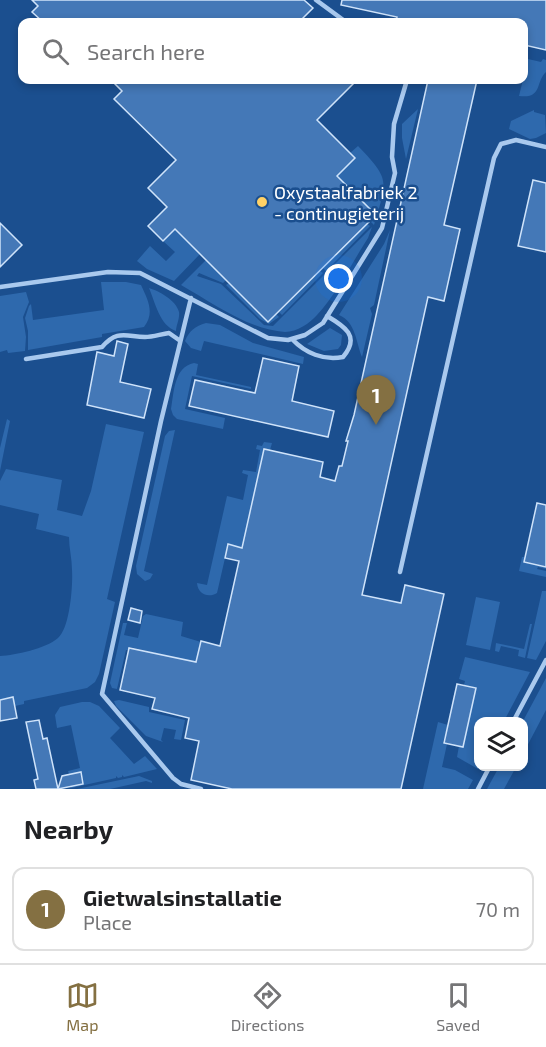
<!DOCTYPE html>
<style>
body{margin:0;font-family:"Exo 2",sans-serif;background:#f2f2f2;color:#202124}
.controls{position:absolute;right:18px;bottom:18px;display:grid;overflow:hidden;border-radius:12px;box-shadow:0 3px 9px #0003}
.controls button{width:54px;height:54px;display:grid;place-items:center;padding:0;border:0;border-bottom:2px solid #e0e0e0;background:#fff;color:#202124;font:30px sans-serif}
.you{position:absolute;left:339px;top:279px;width:21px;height:21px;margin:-15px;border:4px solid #fff;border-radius:50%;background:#1a73e8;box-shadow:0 0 0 9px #1a73e833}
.badge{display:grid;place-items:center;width:39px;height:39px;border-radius:50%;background:#847042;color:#fff;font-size:20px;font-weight:700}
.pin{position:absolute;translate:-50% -50px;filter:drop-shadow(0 2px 3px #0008)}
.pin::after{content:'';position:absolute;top:32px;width:21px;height:18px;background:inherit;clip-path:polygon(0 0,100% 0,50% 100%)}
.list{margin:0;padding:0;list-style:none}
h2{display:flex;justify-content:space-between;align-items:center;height:78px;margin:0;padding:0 24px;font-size:26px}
h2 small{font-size:20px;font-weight:400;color:#757577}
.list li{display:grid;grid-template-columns:39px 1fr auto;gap:18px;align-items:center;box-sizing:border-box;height:84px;margin:0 12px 12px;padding:0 12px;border:2px solid #e0e0e0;border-radius:12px}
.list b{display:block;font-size:22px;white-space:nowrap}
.list p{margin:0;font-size:20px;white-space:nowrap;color:#757577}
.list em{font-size:20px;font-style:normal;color:#757577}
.icon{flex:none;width:33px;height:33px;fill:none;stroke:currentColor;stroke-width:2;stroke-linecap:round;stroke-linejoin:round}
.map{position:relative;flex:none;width:546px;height:789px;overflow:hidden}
.search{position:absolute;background:#fff;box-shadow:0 3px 9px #0003;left:18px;right:18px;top:18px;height:66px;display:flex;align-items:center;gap:15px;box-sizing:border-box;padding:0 21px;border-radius:12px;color:#757577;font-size:22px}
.sheet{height:174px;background:#fff}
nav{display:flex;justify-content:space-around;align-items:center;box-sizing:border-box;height:84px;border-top:2px solid #e0e0e0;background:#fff;font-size:16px;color:#757577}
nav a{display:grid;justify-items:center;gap:3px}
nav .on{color:#847042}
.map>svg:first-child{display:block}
.green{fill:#2e69ad}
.building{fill:#4478b7;stroke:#cfe3fa;stroke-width:1.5}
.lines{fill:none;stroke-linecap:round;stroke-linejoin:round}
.service{stroke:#a9c9ee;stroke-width:4.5}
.poi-dot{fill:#ffd166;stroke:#1b4f8f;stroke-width:2}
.labels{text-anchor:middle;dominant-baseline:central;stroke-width:5;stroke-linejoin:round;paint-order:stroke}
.poi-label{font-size:18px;fill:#fff;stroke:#1b4f8f;text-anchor:start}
</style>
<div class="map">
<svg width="546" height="789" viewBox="0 0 546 789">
<rect width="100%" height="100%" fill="#1b4f8f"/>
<path class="green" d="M528 59 541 62 543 59 546 60V72C535 82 543 99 519 96Z
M418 109 406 159 402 138V124Z
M534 110V112L545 115 546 133 536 138 530 139 509 129 511 121Z
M358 146C391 180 387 181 374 225L370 221 376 215 322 162 328 156 343 170 355 158 350 153Z
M367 224 370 226 326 271 323 268Z
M372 227 368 238C353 261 336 295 317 315 310 323 297 332 285 332 249 330 213 303 181 285L206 260 226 280 223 283 199 273 197 276 221 284 264 325 273 326Z
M175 229 200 254 174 281 147 269 137 261 150 246 166 261 175 252 163 241Z
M390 230 374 305 370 308 372 314 362 357C356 343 356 322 339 315L384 244Z
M320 271 323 273 282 315 279 312Z
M101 282H126L141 285C148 300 155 313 144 327L102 334V337L28 350V331L25 318 29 306 31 304 33 320 104 310Z
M229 283 268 322 276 314 279 317 269 324 260 319 226 285Z
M149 288C159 291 176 300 179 312 180 318 176 326 176 331 160 326 155 302 149 288Z
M26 292 29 302 23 317 26 337 25 351 8 353 7 350 0 352V296Z
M206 323 220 325 253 343 304 357 303 364 204 341 201 351 191 348 185 341C189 331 195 326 206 323Z
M330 328 342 335 341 345 338 349 324 351 307 344Z
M194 363 198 364 196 375 251 387V389L192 376 185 409 225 418 223 429 177 419 173 415 171 409C174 392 174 367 194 363Z
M7 419 10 421 0 471V448Z
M106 424 144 432 107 599 115 602 99 674 95 682 87 688 24 701V704L15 706 13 697 0 700V656C16 655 45 649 58 638 70 628 73 585 72 570 72 559 69 548 69 537L36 529 39 514 0 505V481L6 469 62 480 57 510 82 516 91 491Z
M175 430 144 571 153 574 150 579 145 581 137 574 136 566 165 436 169 431Z
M264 442 272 443 270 450 264 449 241 553 228 545 217 593C209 598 198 595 197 583L207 585 227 496 243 500 248 475 242 473 243 470 256 472 260 450 256 449 257 445 262 446Z
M522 557H525L524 562 546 567V569L538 567 537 569 546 571V577L519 571Z
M542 591H546V641L536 660 527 658Z
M476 597 500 602 490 650 466 645Z
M146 614 183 622 181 636 201 642 211 666 130 647 129 650H126L117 689 112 688 110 683 123 623H127L124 635 138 638 143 616Z
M530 624H532L525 658 518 656 519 650 501 646 499 652 495 651 496 643 524 649Z
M465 657 530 672 504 721 478 722V769L457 757 459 746 463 747 476 688 464 685 465 681 459 679Z
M546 678V710L524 752 523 721Z
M119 700 149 707V712L185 720 181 740 174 739 176 730 164 728 161 740 163 742 146 736 116 706 114 701Z
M82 702H90L99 706 120 728 110 738 134 764 145 756 157 769 124 777 122 775V777L118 778 116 776V778L71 788 70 786 83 784 81 772 69 774 68 771 80 768 71 725 57 728 55 715 60 707Z
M438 722 448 725 443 742 447 744 442 767 455 770 473 780 468 789H423Z
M499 767H516L504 789H487Z
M139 776 152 781V783L146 781 110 789H77Z"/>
<path class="building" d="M32 0H304L313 8 299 22H43L32 12 38 6Z
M342 0H546V50L524 45V22H396L397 17 341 5Z
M111 80H357L317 120 355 158 337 176 376 215 268 322 175 229 163 241 148 226 167 207 148 188 176 160 114 99 122 91Z
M428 80H477L444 225 460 229 444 301 428 297 362 595 401 603 405 585 444 594 401 789H232L191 780 199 741 185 738 189 718 152 709 155 698 120 690 129 648 196 662 201 641 220 646 239 561 225 558 228 544 242 548 264 449 323 462 320 477 335 481 339 466H342L348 441H346L354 415Z
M533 180 546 183V252L518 246Z
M0 223 22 245 0 267Z
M117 341 128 344 120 382 151 389 144 418 87 405 97 352 114 356Z
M263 358 299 366 292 401 334 411 328 437 189 406 195 380 255 393Z
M537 503 546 505V567L524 562Z
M131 608 142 611 140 623 128 620Z
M457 684 476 688 463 747 444 743Z
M13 697 17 718 0 721V700Z
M39 720 43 739 47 738 58 789H36L34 780 38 779 26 722Z
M81 772 83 784 58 789 62 776Z"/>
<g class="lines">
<path class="service" d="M316 0 346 22
M0 287 108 272 140 273 268 338 288 340 305 335 323 323 382 228 395 173 392 157 394 124 407 80
M191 298 161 421 102 694 173 778 181 784 201 789
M292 339C305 353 324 361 343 357 361 336 344 326 327 316
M26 359 102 347C117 330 124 336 145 337 153 337 161 334 169 333L179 340
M400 572 494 158 501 144 516 140 546 147
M513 722 546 660
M478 789 490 766"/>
</g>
<circle class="poi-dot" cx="262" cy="202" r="6"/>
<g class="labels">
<g class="poi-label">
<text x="274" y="192">Oxystaalfabriek 2<tspan x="274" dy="21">- continugieterij</tspan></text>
</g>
</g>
</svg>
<div class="controls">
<button><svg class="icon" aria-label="layers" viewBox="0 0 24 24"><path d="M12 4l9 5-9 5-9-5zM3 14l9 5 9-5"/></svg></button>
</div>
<div class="you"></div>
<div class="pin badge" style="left:376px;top:425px">1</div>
<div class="search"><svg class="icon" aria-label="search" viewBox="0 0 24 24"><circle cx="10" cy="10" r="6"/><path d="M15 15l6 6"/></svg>Search here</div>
</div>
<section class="sheet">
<h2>Nearby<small></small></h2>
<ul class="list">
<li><span class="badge">1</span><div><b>Gietwalsinstallatie</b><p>Place</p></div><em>70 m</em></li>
</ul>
</section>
<nav>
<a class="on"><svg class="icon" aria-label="map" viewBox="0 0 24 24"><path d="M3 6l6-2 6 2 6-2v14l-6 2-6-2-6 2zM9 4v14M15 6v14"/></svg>Map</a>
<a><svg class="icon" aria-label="directions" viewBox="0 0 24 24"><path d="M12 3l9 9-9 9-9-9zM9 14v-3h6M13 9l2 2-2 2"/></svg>Directions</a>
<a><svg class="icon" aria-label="saved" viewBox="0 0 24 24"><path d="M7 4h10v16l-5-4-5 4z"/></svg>Saved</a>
</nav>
